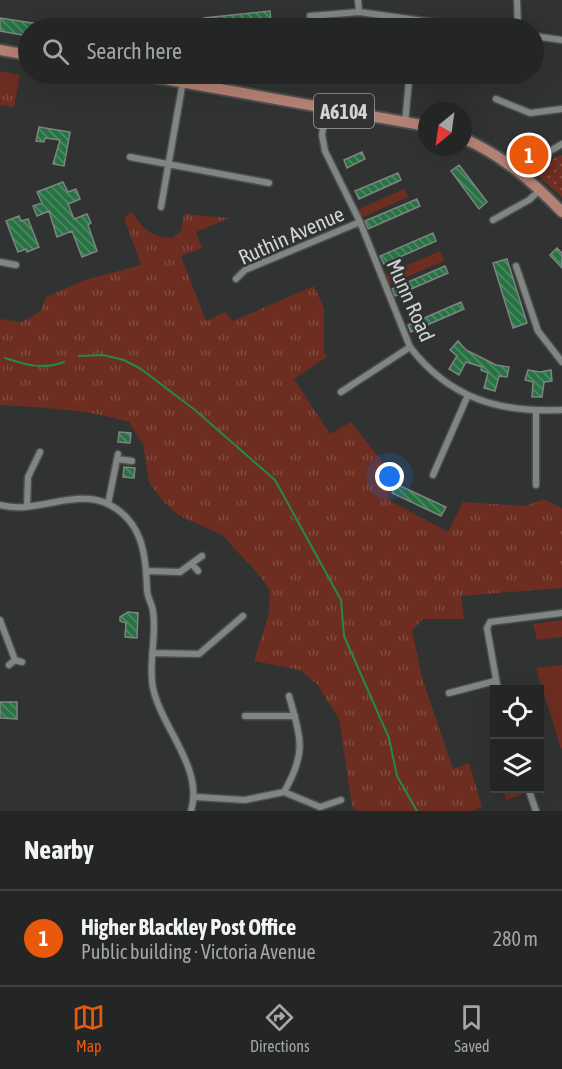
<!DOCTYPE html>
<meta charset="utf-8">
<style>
body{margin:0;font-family:"Asap Condensed",sans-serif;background:#2c2e2d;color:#f1f3f6}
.controls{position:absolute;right:18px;bottom:18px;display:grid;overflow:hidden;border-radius:0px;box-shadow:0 6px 24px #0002}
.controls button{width:54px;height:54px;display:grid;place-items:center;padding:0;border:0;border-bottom:2px solid #414342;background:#242625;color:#f1f3f6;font:30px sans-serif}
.compass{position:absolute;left:418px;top:102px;width:54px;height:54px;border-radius:50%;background:#242625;box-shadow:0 6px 24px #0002;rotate:209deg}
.you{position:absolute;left:390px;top:477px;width:21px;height:21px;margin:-15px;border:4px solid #fff;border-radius:50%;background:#1a73e8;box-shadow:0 0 0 9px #1a73e833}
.badge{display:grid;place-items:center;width:39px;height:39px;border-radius:50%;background:#ea580c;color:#fff;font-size:20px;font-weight:700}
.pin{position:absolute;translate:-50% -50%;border:3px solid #fff;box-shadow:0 2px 6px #0006}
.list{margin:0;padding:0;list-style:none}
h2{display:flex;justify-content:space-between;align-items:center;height:78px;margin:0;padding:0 24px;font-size:26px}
h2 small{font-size:20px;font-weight:400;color:#a3a5a7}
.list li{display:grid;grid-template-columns:39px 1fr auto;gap:18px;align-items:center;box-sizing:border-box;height:96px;padding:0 24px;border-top:2px solid #414342}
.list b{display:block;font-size:22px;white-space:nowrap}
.list p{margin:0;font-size:20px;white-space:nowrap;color:#a3a5a7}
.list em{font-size:20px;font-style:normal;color:#a3a5a7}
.icon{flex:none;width:33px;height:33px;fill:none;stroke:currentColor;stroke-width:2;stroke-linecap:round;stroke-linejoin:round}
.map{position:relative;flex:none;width:562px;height:811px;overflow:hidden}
.search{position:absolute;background:#242625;box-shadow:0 6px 24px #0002;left:18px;right:18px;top:18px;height:66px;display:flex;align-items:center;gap:15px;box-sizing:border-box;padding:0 21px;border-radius:33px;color:#a3a5a7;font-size:22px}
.sheet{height:174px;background:#242625}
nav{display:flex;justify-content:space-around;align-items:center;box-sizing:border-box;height:84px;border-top:2px solid #414342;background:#242625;font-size:16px;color:#a3a5a7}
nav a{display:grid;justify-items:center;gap:3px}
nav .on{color:#ea580c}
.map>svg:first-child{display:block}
.grass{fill:#6d2d21}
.park{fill:url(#park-tufts)}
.garden{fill:url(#garden-dots)}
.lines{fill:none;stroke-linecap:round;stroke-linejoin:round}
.stream{stroke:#23894e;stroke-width:2}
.building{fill:url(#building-back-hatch);stroke:#808481;stroke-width:1.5}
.minor-casing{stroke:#4c4f4d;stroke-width:9}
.primary-casing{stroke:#4c4f4d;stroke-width:14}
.minor{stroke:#828683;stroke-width:6}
.primary{stroke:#b48175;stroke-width:10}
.labels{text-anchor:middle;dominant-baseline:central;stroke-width:5;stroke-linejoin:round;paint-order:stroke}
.shield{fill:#303331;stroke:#a1a4a2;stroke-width:1.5}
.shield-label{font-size:20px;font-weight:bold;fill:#d2d4d3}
.street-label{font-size:21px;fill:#d2d4d3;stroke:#303331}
</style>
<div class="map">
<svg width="562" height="811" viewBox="0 0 562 811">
<defs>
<pattern id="park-tufts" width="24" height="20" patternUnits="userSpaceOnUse" patternTransform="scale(1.5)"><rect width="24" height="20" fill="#6d2d21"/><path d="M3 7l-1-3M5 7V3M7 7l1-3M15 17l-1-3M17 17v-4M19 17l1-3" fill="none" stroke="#814b40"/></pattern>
<pattern id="garden-dots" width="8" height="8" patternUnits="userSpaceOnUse" patternTransform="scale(1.5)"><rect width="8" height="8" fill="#6d2d21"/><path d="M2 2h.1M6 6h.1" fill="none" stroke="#814b40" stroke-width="1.8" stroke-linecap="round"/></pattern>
<pattern id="building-back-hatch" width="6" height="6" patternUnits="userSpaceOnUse" patternTransform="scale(1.5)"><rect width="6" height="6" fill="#287244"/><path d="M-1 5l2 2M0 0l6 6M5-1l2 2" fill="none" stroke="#508c67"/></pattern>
</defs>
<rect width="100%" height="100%" fill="#303331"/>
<path class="grass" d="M404 189 408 197 361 218 357 210Z
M440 251 444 261 388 285 384 275Z
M562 620V637L537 640 533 624Z
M562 665V748L561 749 536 668Z
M503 789H520L522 795 506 800Z"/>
<path class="park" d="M0 71 20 75 14 107 0 105Z
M132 212C143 229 152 238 173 238L181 231 184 214 229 218 196 232 202 248 181 256 206 321 225 312 233 321 314 286 324 308V352L327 357 294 379 330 434 351 422 396 479 387 499 448 532 463 502 525 506 544 499 562 508V588L461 596 464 619H423L412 630 422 678 453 769 469 763 482 807 472 811H357L352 806 339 719 317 684 300 670 254 661 269 613 270 591 260 576 222 535 178 515 161 499 149 482 143 445 129 422C87 409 44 408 0 405V319L22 322 41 311 46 297 85 280 141 265 124 218Z"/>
<path class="garden" d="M562 155V197L530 169Z"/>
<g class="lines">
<path class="stream" d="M79 356 103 355 124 360 141 369 195 410 275 480 341 600 344 636 389 738 397 776 417 811
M5 358C26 365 43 370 64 362"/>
</g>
<path class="building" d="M270 11 271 22 206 28 204 18Z
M0 18 45 25V28H28V36L0 31Z
M142 21 163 25 162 28H141Z
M178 21 200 25 199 28H177Z
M39 127 70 132 64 166 53 164 60 140 45 138 44 142 36 141Z
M362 152 365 159 347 168 344 160Z
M459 165 487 202 479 209 451 171Z
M398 173 401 180 359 199 355 191Z
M63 182 68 192 76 189 80 199 68 204 74 219 87 214 91 223 88 225 97 251 82 257 72 231 57 237 49 211 37 216 33 206 42 203 37 192Z
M417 199 420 206 368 229 365 221Z
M19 216 21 221 28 219 39 247 27 252 26 249 18 252 6 221Z
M433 233 436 241 384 264 380 256Z
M557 248 562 253V268L550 255Z
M507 259 527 323 513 328 493 263Z
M445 266 448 273 395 296 392 289Z
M461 302 464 309 411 332 408 325Z
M458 341 466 350 496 365 509 367 507 377 499 376 495 391 484 388 488 373 481 370 482 367 466 362 459 375 449 369 457 356 450 350Z
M528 370 540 372 551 370 552 381 544 382 542 397H532L533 382 525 380Z
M119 432 131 433 130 443 118 442Z
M124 467 135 468 134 478 123 477Z
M396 484 446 507 441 516 392 493Z
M128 612 138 613 137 638 125 637 126 623 120 621V617Z
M0 702H17V719L0 718Z"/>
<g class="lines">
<defs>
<path id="minor" d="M358 0 359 12
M517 0 518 28
M310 16 359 12 475 28
M534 36 562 40
M402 74 409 80 405 123
M202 85 204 74
M496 99 530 113 562 109
M326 108 322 135 325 151 360 222 410 347C449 398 499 413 562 410
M130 157 269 183
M521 172 526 165 562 144
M161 207 183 81
M493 220 529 200 540 190
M0 262 16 265
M516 266 538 331 562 362
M236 279 245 270 360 222
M341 392 410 347
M117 459 132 461
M433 475 468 395
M536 485V410
M108 504 118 454
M0 505C34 515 75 488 108 504 143 521 146 556 147 589 147 597 152 604 153 611 157 636 148 664 153 688 162 729 204 768 191 811
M27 506 28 477 40 452
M192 564 198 571
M148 571 180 572 202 556
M0 620 15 660
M153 653 199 654 243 616
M9 665 15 660 22 662
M498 690 487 628 490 622 562 613
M449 693 495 681
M245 716H295
M528 788 536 811
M284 792 320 807 341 800
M196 797 245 800 284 792C307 752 301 739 289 696"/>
<path id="primary" d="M0 50 28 55
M136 74 427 126
M463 138C503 156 532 181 562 212"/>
</defs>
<use href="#minor" class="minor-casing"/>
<use href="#primary" class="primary-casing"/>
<use href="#minor" class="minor"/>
<use href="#primary" class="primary"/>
</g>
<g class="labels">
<rect class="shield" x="314" y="94" width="60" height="34" rx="4.5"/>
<g class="shield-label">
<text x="344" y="111">A6104</text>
</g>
<g class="street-label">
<text transform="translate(291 235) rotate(-24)">Ruthin Avenue</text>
<text transform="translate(411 300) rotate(66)">Munn Road</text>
</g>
</g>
</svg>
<div class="controls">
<button><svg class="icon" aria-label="locate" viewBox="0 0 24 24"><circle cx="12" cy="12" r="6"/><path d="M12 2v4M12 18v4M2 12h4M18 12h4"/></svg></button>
<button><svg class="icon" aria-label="layers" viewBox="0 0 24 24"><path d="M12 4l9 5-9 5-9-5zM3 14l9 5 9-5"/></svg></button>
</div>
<svg class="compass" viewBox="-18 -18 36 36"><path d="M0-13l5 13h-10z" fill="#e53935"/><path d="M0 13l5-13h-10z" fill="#a3a5a7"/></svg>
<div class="you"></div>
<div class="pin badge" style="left:529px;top:155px">1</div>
<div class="search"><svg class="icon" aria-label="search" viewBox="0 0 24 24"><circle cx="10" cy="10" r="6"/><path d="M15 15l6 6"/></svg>Search here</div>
</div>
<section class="sheet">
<h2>Nearby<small></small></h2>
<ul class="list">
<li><span class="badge">1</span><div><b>Higher Blackley Post Office</b><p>Public building · Victoria Avenue</p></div><em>280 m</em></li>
</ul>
</section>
<nav>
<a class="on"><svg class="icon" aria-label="map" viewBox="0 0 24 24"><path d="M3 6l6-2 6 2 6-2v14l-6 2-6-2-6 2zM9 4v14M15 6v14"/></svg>Map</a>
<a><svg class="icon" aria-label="directions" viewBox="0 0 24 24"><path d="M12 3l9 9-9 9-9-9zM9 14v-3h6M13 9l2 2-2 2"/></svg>Directions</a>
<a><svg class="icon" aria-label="saved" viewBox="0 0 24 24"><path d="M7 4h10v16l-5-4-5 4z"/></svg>Saved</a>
</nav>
